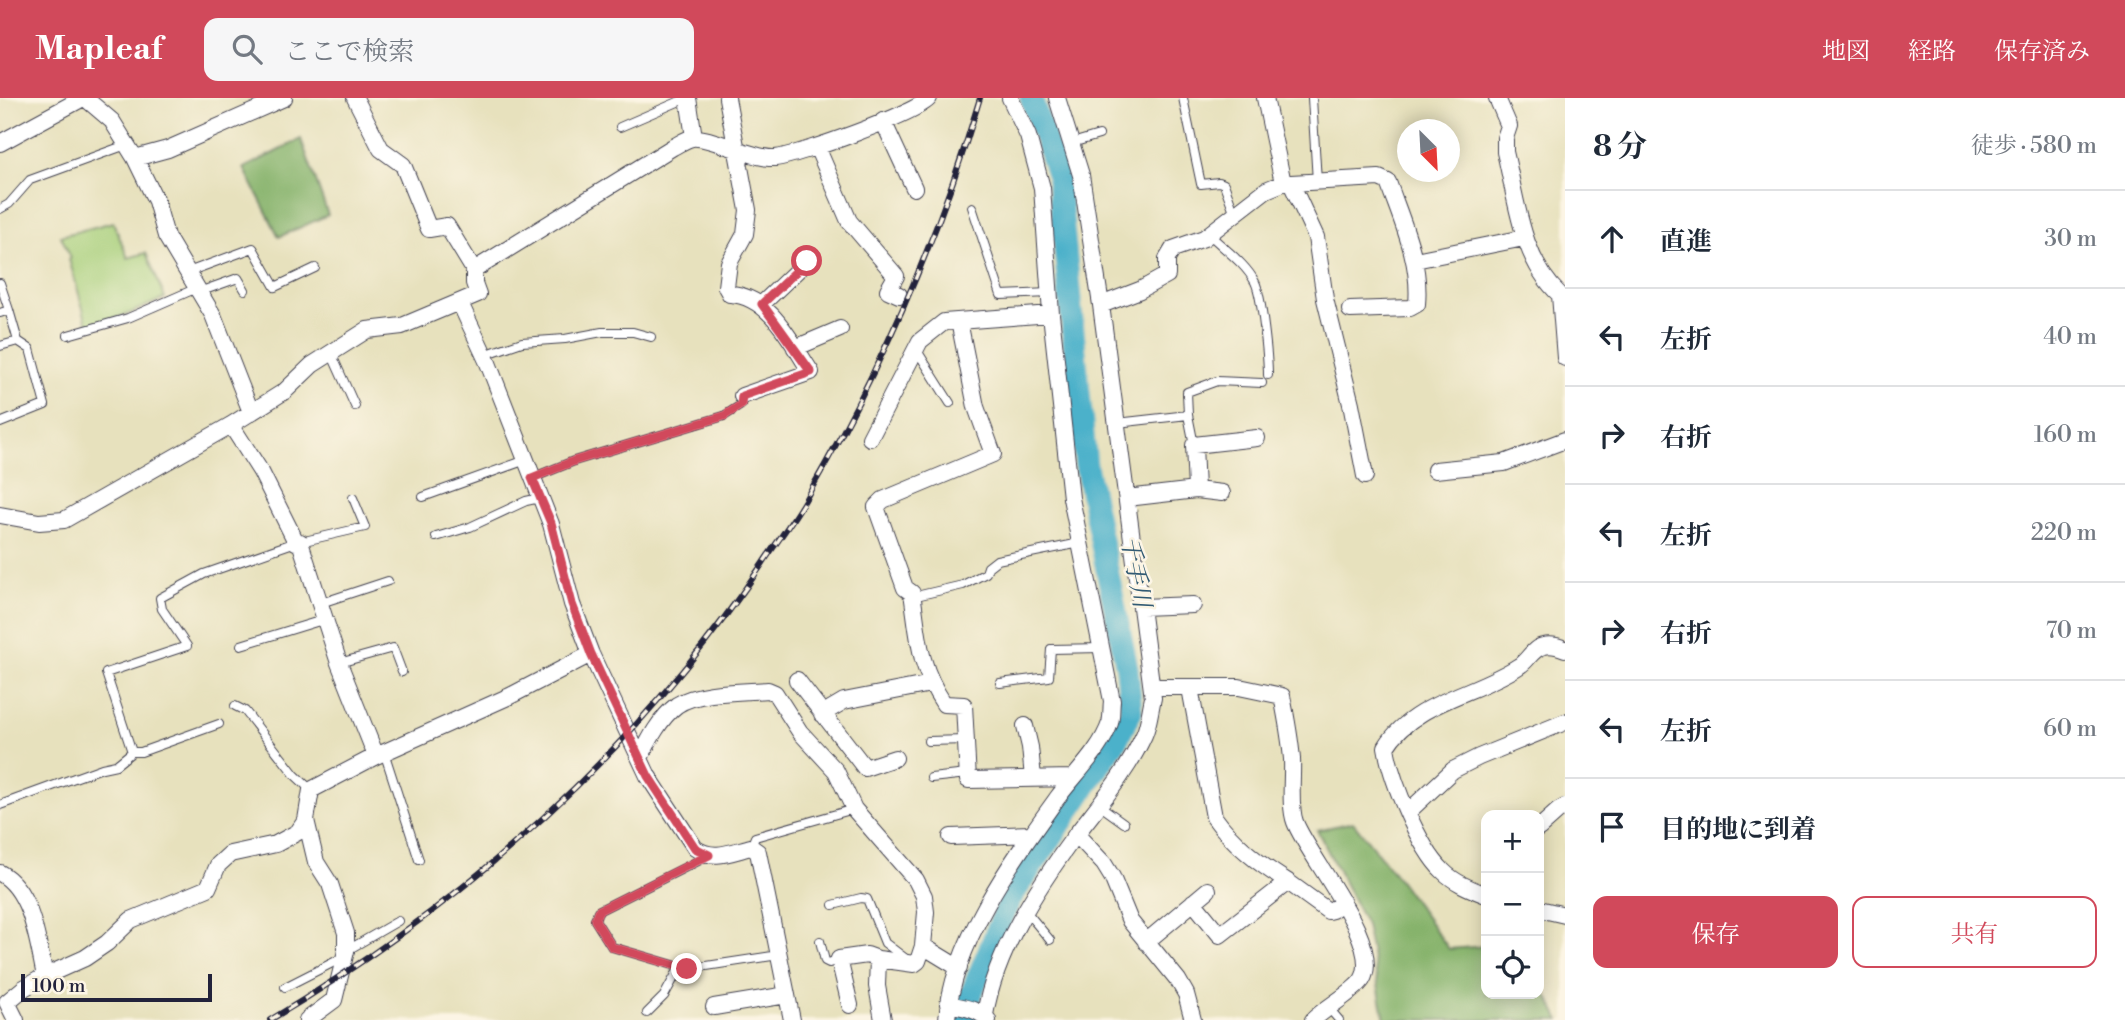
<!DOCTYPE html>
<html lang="ja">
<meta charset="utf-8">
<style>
body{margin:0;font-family:"Libre Bodoni","Noto Serif JP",serif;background:#f6f6f7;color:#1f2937}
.controls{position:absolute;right:21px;bottom:21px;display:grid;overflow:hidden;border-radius:14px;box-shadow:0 4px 18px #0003}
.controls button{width:63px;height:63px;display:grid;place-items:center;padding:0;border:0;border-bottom:2px solid #e0e1e3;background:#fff;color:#1f2937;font:35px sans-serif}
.compass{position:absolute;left:1397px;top:21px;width:63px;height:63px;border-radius:50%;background:#fff;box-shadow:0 4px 18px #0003;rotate:156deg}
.scale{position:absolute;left:21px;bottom:18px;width:191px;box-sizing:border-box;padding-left:7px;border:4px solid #22223b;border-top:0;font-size:19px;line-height:24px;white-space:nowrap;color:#22223b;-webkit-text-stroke:5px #fcf5e5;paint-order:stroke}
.stop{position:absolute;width:21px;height:21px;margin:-16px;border:5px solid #d1495b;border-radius:50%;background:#fff}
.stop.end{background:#d1495b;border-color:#fff;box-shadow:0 2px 7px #0008}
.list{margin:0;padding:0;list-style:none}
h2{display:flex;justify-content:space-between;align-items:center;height:91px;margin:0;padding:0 28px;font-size:30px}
h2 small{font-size:23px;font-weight:400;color:#747a83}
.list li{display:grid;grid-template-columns:46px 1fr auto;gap:21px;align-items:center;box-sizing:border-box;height:98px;padding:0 28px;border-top:2px solid #e0e1e3}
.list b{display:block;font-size:26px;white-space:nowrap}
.list em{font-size:23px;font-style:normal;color:#747a83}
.actions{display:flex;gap:14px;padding:21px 28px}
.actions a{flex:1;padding:16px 0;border:2px solid #d1495b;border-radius:14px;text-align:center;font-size:24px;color:#d1495b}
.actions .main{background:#d1495b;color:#fff}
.icon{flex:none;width:38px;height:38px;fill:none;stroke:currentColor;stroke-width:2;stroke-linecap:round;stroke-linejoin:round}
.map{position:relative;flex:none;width:1565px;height:922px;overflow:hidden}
header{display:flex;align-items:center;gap:42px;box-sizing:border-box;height:98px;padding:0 35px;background:#d1495b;color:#fff}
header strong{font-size:33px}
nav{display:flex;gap:38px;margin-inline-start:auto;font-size:24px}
.search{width:490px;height:63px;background:#f6f6f7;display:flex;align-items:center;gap:18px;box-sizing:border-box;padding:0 24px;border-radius:14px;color:#747a83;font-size:26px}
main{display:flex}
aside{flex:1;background:#fff}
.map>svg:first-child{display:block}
.green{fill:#a7cf7a;stroke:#64785a;stroke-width:2}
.forest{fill:#85b26a;stroke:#546a52;stroke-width:2}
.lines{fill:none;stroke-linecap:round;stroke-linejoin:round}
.river{stroke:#4bb1ca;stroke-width:23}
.service-casing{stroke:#403f4e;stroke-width:10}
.minor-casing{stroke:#403f4e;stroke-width:18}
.service{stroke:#fff;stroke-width:8}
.minor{stroke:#fff;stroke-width:16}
.rail-casing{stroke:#22223b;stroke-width:6}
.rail{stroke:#fcf5e5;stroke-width:3.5;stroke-dasharray:10;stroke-linecap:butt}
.route{stroke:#d1495b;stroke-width:9}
.labels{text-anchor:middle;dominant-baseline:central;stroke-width:5;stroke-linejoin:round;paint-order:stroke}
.water-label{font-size:24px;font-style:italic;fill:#325b74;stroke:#fcf5e5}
</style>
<header>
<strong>Mapleaf</strong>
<div class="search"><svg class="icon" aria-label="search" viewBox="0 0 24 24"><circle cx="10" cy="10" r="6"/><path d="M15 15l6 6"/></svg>ここで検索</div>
<nav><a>地図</a><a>経路</a><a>保存済み</a></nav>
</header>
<main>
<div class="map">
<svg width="1565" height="922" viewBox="0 0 1565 922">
<rect width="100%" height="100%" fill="#fcf5e5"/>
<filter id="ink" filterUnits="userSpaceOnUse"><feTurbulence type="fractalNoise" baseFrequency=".0143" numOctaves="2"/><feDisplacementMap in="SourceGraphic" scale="14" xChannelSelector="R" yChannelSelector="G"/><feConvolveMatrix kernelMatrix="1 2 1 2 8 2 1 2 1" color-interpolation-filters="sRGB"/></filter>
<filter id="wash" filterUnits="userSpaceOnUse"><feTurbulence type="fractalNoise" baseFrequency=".00686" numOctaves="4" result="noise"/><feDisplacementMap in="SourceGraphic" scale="28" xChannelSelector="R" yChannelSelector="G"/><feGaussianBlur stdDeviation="1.57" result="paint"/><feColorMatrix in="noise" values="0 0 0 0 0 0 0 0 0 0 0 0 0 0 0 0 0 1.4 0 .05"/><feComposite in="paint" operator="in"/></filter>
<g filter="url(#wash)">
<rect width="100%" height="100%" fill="#e7e1bd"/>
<path class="green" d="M113 124 128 160 146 155 165 200 128 216 88 228 69 161 71 160 61 138Z"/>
<path class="forest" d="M301 41 328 117 279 139 244 70Z
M1353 724 1400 783 1449 851 1486 848V896H1539V882L1560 922H1385L1366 827 1317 732Z"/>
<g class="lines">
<path class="river" d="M965 922 967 906 1010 801 1116 643 1131 614 1127 570 1086 368 1058 78 1031 0"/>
</g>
</g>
<g filter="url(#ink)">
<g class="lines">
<defs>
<path id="service" d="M1183 0 1201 86 1219 84 1224 86 1235 116
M1312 0 1317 84
M620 29 687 0
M1072 45 1099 37
M972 109 1001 197 1050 195
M0 111 9 106 30 82 126 47
M1209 136C1224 151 1245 165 1255 184 1262 198 1268 260 1268 277
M188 174 253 150 275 189 315 170
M0 185 9 212 0 215
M199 194 238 180 245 192
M68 237 128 220 197 190
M0 248 18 243
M916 251 950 305
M331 255 355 308
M484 257 522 244 565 241 602 234H633L651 239
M1188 317 1187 294 1217 283 1262 285
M0 325 45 307 30 251 18 243 9 212
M1117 325 1188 317 1194 347
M532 380 574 363 724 318 741 307 742 298
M423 399 526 362
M436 439 470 429 526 403 540 400
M300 444 365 429 353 400
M912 499 963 487 986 475 988 469 997 462 1080 445
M321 505 388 483
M241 547 326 521
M339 565 393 550 402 574
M1000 585 1049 579 1051 551 1102 550
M235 608 245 613 295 677 311 692
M219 626 141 654H132L106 575 187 548 162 511 160 500 204 476 296 444
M928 643 966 642
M384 654 419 762
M931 680 967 676
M0 707 102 670 116 667 132 654
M1099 707 1124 725
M751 749 755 739 854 711
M708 758 598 813 595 822 612 849 687 871 779 857
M833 807 861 800 867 801 885 845 906 861
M1025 812 1050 842
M820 843 825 863 829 865 839 861
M346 853 398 823
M285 889 344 859
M1327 908 1339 922
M647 915 664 898 680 869"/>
<path id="minor" d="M85 0 112 23 135 60 156 103 166 138 213 217 251 314
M688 0 694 39
M727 0 748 112 745 136 729 165 726 189 730 196C770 198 791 244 811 274L742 298
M1265 0 1283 85H1291L1316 139 1325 201 1351 306 1365 378
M1497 0 1509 28 1505 40V54C1517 103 1521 161 1560 197L1565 260
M883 23 914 90
M0 45 83 0
M817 49 849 123 896 178 888 192 899 197
M135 60 168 51 284 0
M1291 85 1379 80 1388 84C1402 124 1421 163 1417 206L1410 210 1350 212
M1415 162 1524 140
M474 172 673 49C679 46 686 41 692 40 708 37 754 62 775 60 797 58 920 14 929 0
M460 205 488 265 551 426 572 506 591 556 648 678 695 750C713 763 731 754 751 749L758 754 792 922
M762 206 807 163
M1101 207 1140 192 1167 177V161L1173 151 1204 140 1266 92 1283 85
M959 223 976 309 993 356 883 402 876 409 905 490 912 495C919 540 918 567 944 606L964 607 968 682 1072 680
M795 250 840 231
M231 327 261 374 296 444H300L339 565 376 658
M870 340 920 243 944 224 1051 216
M1435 372 1504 365 1565 342
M1196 392 1194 347 1257 340
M1127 400 1196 392 1222 395
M0 417 39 424 64 422 231 327 285 293 312 267 367 232 402 228 478 196 474 185V172L447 128 429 131 403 67 381 51 355 0
M1142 509 1193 507
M797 582 865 670 895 660
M1152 589H1239L1282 598C1286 618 1290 640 1292 661 1293 679 1289 708 1295 724 1308 759 1384 846 1362 882 1354 894 1325 910 1313 922
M1190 590 1214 719C1234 747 1259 766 1288 784L1220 837 1193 804
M822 616 844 603 931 586
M1025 628 1030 649 1033 680
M640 660C649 642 660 620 677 607 698 593 742 594 768 592L775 595 800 634 836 673 854 711 916 782 924 798 926 814 923 848
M1408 714 1453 672 1479 659 1565 624
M1539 730 1558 713 1565 709
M1076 736 1104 766 1112 779 1130 823 1178 882 1186 896 1193 922
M951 739 1031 736
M0 775C32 792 38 846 45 878
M1288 784 1328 813 1332 812 1343 804
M1486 797C1471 791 1455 785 1443 773 1419 750 1391 682 1386 649 1413 604 1477 596 1519 568 1529 562 1532 550 1544 548 1551 546 1558 548 1565 551
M1539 811 1565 817
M1146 844 1208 792
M878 861 877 888 883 922
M948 906C961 909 980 911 988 922
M850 907 839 861 867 857 878 861 914 866 918 863 923 848 959 870
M714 909 787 897
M985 917C995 854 1038 788 1075 738 1100 705 1127 675 1144 637 1149 626 1150 612 1153 600L1101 207 1081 77 1057 0
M16 922 7 904 24 890 45 878 85 860 107 845 131 822 208 790 218 767 230 756 276 746 298 734 306 722
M307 922 334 902 346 853V835L330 786 316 764 306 722 311 692 376 658 510 598 591 556
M947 922C952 845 1014 760 1058 699 1075 676 1101 652 1110 625 1112 618 1111 610 1112 603L1071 400 1051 216 1042 90 1028 38 1010 0"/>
</defs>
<use href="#service" class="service-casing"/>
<use href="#minor" class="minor-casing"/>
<use href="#service" class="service"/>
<use href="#minor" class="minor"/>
<defs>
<path id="rail" d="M270 922C465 806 636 654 763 465 778 442 796 419 809 395 881 271 939 138 980 0"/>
</defs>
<use href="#rail" class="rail-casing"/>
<use href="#rail" class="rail"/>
</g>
</g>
<g class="lines" filter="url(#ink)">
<path class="route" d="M687 871 612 849 595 822 598 813 709 757 695 750 648 678 591 556 572 506 551 425 532 380 574 363 724 318 741 307 742 298 811 274 762 206 807 163"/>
</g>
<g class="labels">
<g class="water-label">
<text transform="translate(1135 474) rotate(79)">千手川</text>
</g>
</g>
</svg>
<div class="controls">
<button>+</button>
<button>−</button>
<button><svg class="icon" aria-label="locate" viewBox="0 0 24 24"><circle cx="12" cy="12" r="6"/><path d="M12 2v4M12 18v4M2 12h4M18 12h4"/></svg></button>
</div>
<svg class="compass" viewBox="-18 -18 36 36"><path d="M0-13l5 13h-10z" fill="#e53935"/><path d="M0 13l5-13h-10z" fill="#747a83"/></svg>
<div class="scale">100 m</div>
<div class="stop" style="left:807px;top:163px"></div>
<div class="stop end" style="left:687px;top:871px"></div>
</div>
<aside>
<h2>8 分<small>徒歩 · 580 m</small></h2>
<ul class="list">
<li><svg class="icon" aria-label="ahead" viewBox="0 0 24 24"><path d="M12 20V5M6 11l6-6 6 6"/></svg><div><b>直進</b></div><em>30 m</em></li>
<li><svg class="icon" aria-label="left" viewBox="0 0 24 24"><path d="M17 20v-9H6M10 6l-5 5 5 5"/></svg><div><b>左折</b></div><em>40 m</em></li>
<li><svg class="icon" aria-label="right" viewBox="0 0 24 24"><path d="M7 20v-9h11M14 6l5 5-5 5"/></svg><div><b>右折</b></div><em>160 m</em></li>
<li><svg class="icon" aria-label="left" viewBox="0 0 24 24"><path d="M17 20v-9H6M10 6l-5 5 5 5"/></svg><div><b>左折</b></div><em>220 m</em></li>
<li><svg class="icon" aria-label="right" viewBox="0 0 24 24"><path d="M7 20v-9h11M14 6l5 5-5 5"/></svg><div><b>右折</b></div><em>70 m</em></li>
<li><svg class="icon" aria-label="left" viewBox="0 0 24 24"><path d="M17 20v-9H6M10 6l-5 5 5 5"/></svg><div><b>左折</b></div><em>60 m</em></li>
<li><svg class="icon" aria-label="arrive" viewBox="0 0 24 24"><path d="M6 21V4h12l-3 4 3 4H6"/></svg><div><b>目的地に到着</b></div></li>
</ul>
<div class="actions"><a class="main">保存</a><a>共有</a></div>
</aside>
</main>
